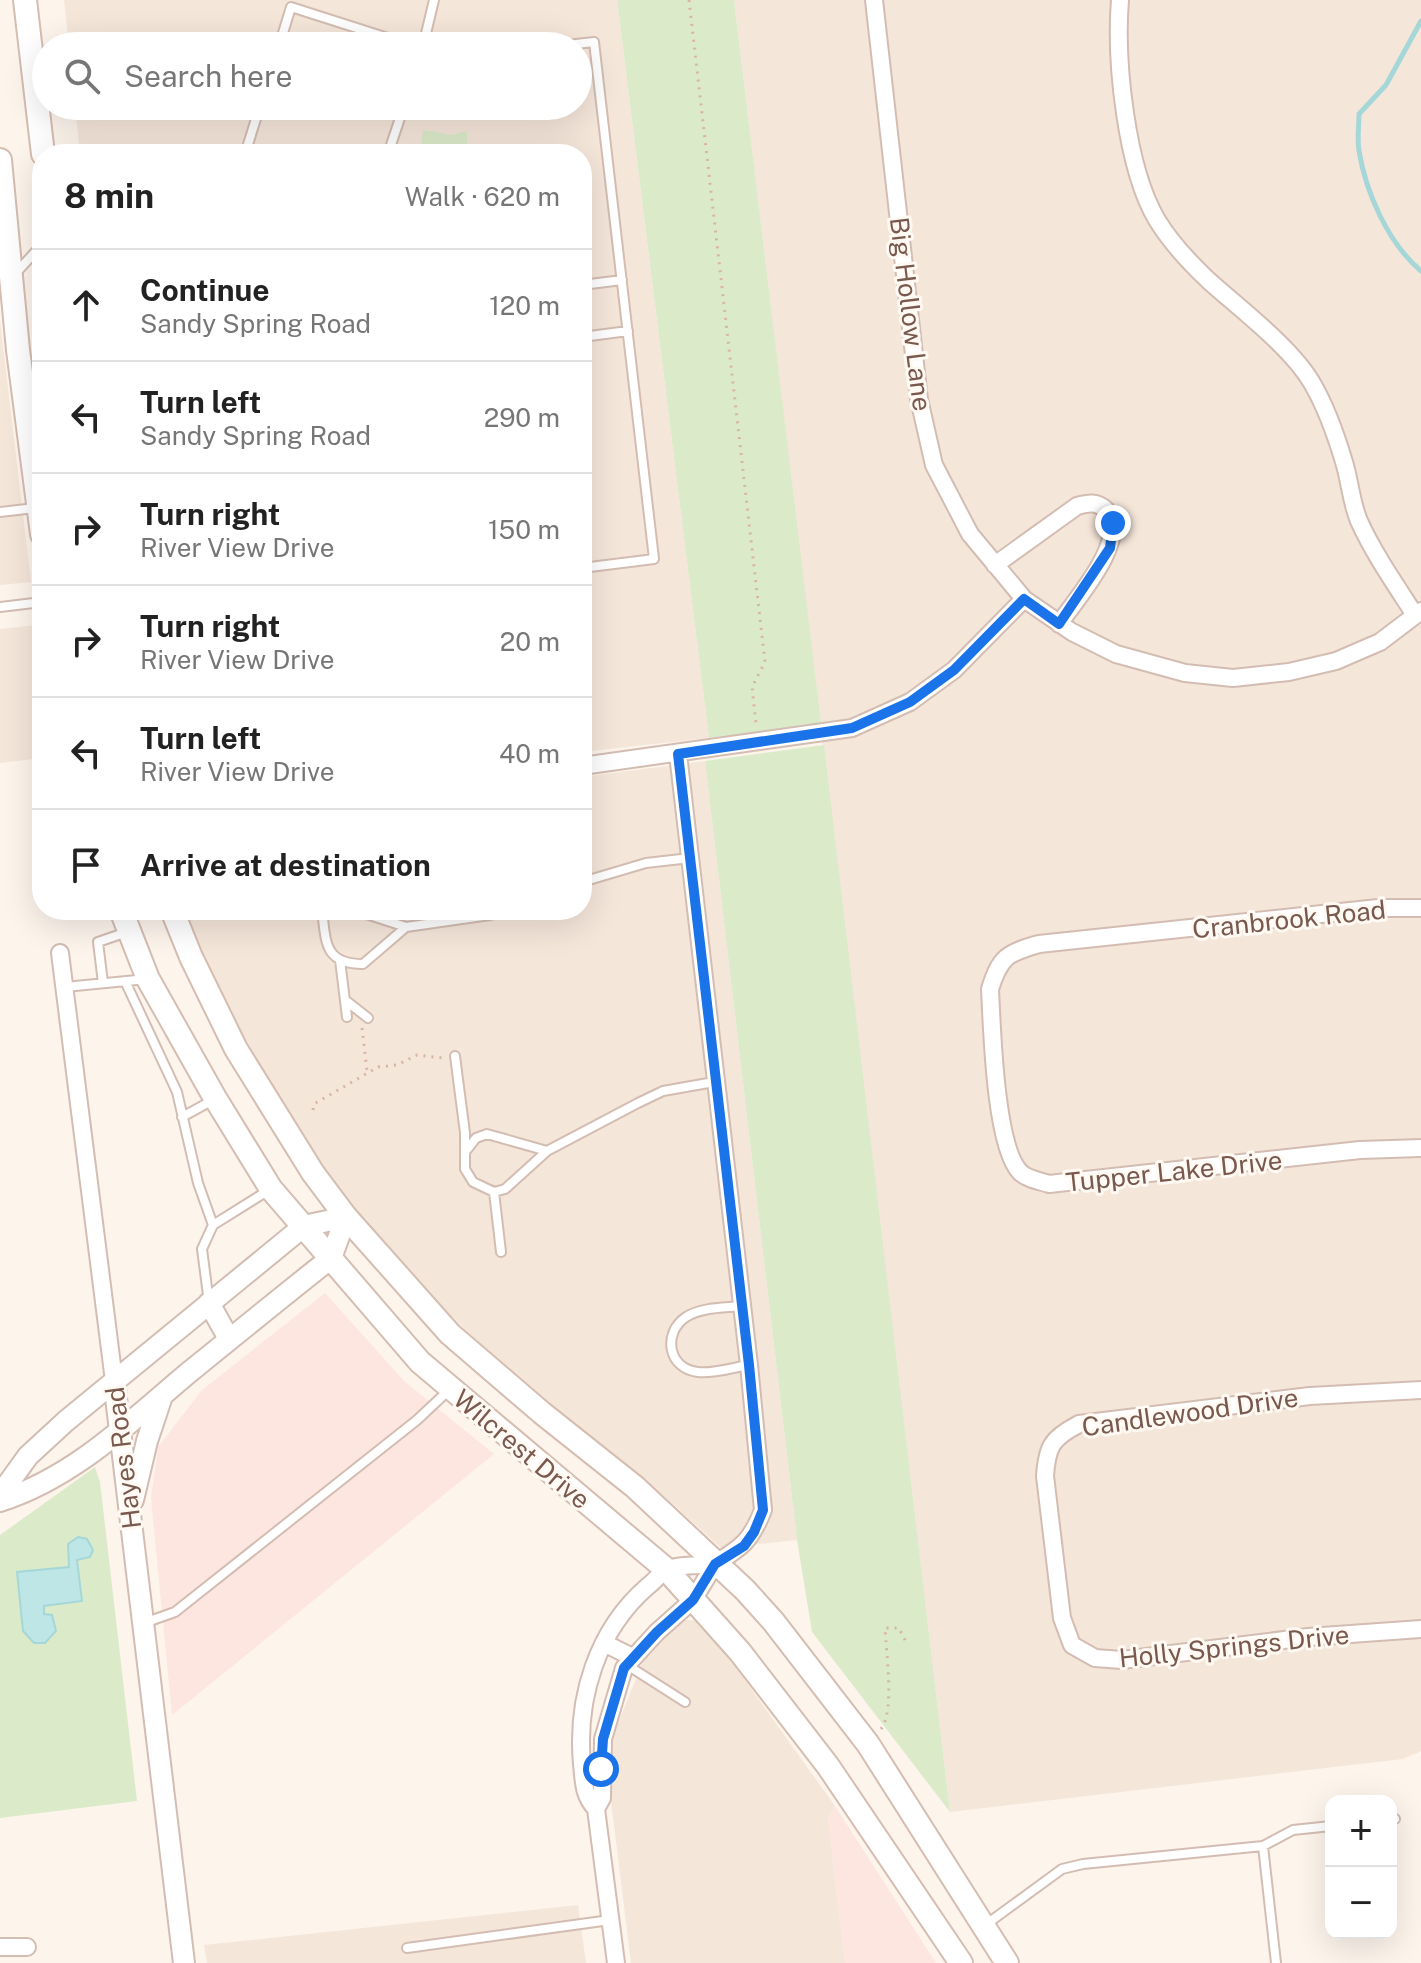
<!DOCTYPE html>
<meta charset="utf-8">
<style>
body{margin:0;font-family:"Public Sans",sans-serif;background:#f6f6f6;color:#222}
.controls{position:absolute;right:24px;bottom:24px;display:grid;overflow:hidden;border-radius:16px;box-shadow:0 8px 32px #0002}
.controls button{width:72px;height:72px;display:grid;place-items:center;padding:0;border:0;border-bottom:2px solid #e0e0e0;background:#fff;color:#222;font:40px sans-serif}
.stop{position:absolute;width:24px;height:24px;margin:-18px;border:6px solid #1a73e8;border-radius:50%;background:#fff}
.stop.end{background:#1a73e8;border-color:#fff;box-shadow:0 2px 8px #0008}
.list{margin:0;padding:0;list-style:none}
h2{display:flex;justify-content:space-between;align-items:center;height:104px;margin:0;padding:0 32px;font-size:34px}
h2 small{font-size:26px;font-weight:400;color:#767676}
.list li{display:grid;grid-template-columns:52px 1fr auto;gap:24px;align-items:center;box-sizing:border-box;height:112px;padding:0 32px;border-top:2px solid #e0e0e0}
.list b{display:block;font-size:30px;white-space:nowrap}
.list p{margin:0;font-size:26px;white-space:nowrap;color:#767676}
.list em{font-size:26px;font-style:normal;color:#767676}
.icon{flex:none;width:44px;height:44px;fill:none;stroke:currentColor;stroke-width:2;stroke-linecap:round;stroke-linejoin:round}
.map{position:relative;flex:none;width:1421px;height:1963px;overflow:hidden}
.search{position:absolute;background:#fff;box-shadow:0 8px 32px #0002;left:32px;top:32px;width:560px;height:88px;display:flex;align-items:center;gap:20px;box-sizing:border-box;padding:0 28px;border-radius:44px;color:#767676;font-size:30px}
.panel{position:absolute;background:#fff;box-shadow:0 8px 32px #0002;left:32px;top:144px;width:560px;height:776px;border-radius:32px}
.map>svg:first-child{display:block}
.residential{fill:#f5e6da}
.commercial{fill:#fde5e0}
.green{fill:#dbebc9}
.water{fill:#bfe6e7;stroke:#a5d7d9;stroke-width:2}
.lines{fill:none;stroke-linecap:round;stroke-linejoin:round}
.stream{stroke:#a5d7d9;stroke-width:5}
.service-casing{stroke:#d3bdb3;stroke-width:12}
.minor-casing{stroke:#d3bdb3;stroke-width:20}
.tertiary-casing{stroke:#d3bdb3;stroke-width:24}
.secondary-casing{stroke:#d5bdb0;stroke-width:26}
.path{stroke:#d8b4a5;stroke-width:3;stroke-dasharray:2 6;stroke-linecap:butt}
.service{stroke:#fff;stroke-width:8}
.minor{stroke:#fff;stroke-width:16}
.tertiary{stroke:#fff;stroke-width:20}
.secondary{stroke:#fff;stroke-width:22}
.route{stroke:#1a73e8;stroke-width:10}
.labels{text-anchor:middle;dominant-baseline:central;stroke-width:6;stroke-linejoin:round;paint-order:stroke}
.street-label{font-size:26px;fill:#79584d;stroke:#fff9f3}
</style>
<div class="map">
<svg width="1421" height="1963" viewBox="0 0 1421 1963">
<rect width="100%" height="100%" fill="#fdf4ec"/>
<path class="residential" d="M64 0H617L709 738 582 752V154H80L75 106H578V46H69Z
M734 0H1421V1751L1403 1759 950 1812Z
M0 321 31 582 0 585Z
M38 625 42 651V758L0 763V629Z
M705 761 797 1540 721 1548 665 1497 490 1355 386 1249 303 1140 260 1072 214 984 182 910H582V777Z
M681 1620H702L835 1806 828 1818 845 1963H631L611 1801 607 1750 643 1662Z
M578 1905 586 1963H207L204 1945Z"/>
<path class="commercial" d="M325 1293 404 1381 494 1454 172 1715 151 1498 158 1447 202 1390Z
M835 1806 936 1963H845L828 1818Z"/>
<path class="green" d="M617 0H734L821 723 788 730 709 738Z
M423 130 452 135 467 131V154H420Z
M824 745 950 1812 812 1632 797 1540 705 761Z
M95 1467 100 1482 137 1801 0 1818V1535Z"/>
<path class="water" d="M78 1537 87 1539 93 1550 90 1557 77 1560 82 1601 44 1606V1614L52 1615 56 1631 45 1643H34L23 1631 17 1572 69 1567 68 1544Z"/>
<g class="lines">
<path class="stream" d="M1421 21 1386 85 1359 114C1359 126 1357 139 1359 151 1366 193 1388 243 1421 271"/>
<defs>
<path id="service" d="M279 46 291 7 413 46
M423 46 434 0
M558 46 594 42 654 559 582 568
M245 154 260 106
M388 154 404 106
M15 274 37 250
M582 285 622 280
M582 337 628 331
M0 512 35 508
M0 607 42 602
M582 882 646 863 690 858
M322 910C326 942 324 964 363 964L406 927 490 915 506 910
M354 910 406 927
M340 960 347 1017
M125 981 177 1092 198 1183 213 1225
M103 983 98 942 127 932
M65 987 147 979
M345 1000 368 1018
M455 1056 465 1133V1169L473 1182 494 1192 505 1189 547 1151 638 1103 663 1091 714 1082
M182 1117 213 1100
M465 1152 476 1138 487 1134 547 1151
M494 1192 501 1252
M209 1303 202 1249 213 1225 269 1190
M742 1306C725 1308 701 1307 686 1317 662 1333 668 1369 698 1372 714 1374 734 1367 749 1365
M144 1623 175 1612 417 1420 449 1390
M627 1665 685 1702
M1391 1820 1395 1819
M1263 1846 1276 1963
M984 1926 1062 1869 1083 1864 1263 1846 1293 1830 1331 1826
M407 1948 610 1920"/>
<path id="minor" d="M874 0 919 399 934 465 970 534 1024 599 1072 632 1116 654 1185 673 1233 678 1289 672 1336 661 1380 642 1421 611
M1120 0C1115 60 1126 168 1157 220 1171 243 1189 262 1208 280 1240 309 1291 347 1312 383 1326 407 1336 435 1344 462 1350 481 1351 502 1359 521 1374 554 1395 584 1415 615
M995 565 1077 506C1088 503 1097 501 1106 510 1131 538 1076 599 1059 624
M678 754 749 1365 763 1510C751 1541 742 1547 715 1564
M582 766 852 728 910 702 954 670 1024 599
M1421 908H1378L1039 944C1007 953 1000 957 990 989 992 1028 995 1146 1020 1172 1027 1179 1040 1181 1049 1184L1360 1150 1421 1148
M60 953 114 1381
M1421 1390 1310 1396 1079 1424C1052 1438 1047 1446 1045 1476L1062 1618 1072 1645 1095 1658 1122 1660 1308 1637 1421 1629
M604 1643 632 1657
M596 1809C583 1795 584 1782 582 1764 576 1698 597 1630 648 1586 654 1582 660 1573 667 1570 679 1564 701 1566 715 1564L693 1600 657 1632 624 1668 603 1739 602 1798 596 1809 616 1963
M0 1947H27"/>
<path id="tertiary" d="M209 1303 229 1339
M114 1381 184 1963
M0 1495 28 1456 66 1421 304 1226 346 1217
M133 1500 147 1441 162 1396
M0 1501C73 1478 130 1422 187 1374 235 1335 283 1296 331 1258L346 1217"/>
<path id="secondary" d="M25 0 43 154
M0 160 18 350 42 534
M121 910 148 979 215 1098 271 1189 420 1362 667 1570 740 1652 828 1766 961 1963
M172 910 191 957 236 1049 313 1173 346 1217 450 1334 542 1413 635 1487 745 1590 773 1621 868 1744 1007 1963"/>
</defs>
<use href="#service" class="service-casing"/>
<use href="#minor" class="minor-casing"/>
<use href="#tertiary" class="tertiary-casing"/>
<use href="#secondary" class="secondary-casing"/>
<path class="path" d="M689 0 765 662 752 687 756 724
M362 1028 367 1071
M313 1110 314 1104 378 1067 397 1065 417 1055 443 1058
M881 1729C895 1711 886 1651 885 1628H899L906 1642"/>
<use href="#service" class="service"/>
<use href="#minor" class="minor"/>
<use href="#tertiary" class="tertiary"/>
<use href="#secondary" class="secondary"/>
</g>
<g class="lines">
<path class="route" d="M601 1769 603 1739 624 1668 657 1632 693 1600 715 1564 744 1546 754 1532 763 1510 749 1365 678 754 852 728 910 702 954 670 1024 599 1059 624 1110 548 1113 523"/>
</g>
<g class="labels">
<g class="street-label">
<text transform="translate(911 314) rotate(83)">Big Hollow Lane</text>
<text transform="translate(1289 919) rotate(-6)">Cranbrook Road</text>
<text transform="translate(1174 1171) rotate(-6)">Tupper Lake Drive</text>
<text transform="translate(1190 1412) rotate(-8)">Candlewood Drive</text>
<text transform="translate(522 1449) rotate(40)">Wilcrest Drive</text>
<text transform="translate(123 1458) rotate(-97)">Hayes Road</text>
<text transform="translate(1234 1646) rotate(-6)">Holly Springs Drive</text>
</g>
</g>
</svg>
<div class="controls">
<button>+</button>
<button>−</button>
</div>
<div class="stop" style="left:601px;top:1769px"></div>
<div class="stop end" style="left:1113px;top:523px"></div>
<div class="search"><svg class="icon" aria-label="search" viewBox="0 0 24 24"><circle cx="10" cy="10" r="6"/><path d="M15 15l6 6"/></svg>Search here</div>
<section class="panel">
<h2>8 min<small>Walk · 620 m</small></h2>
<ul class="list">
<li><svg class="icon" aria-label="ahead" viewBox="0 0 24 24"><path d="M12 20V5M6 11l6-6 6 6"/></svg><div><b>Continue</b><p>Sandy Spring Road</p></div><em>120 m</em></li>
<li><svg class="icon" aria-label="left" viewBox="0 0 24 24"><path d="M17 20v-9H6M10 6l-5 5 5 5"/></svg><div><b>Turn left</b><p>Sandy Spring Road</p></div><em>290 m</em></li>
<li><svg class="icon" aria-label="right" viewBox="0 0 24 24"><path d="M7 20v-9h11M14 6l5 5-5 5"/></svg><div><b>Turn right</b><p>River View Drive</p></div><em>150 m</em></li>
<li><svg class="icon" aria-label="right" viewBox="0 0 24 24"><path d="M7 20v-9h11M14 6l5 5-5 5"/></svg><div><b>Turn right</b><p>River View Drive</p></div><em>20 m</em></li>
<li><svg class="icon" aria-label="left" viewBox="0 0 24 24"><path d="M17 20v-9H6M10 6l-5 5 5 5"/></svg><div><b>Turn left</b><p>River View Drive</p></div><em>40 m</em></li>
<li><svg class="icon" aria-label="arrive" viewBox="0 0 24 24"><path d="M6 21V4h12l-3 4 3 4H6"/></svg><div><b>Arrive at destination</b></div></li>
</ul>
</section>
</div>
